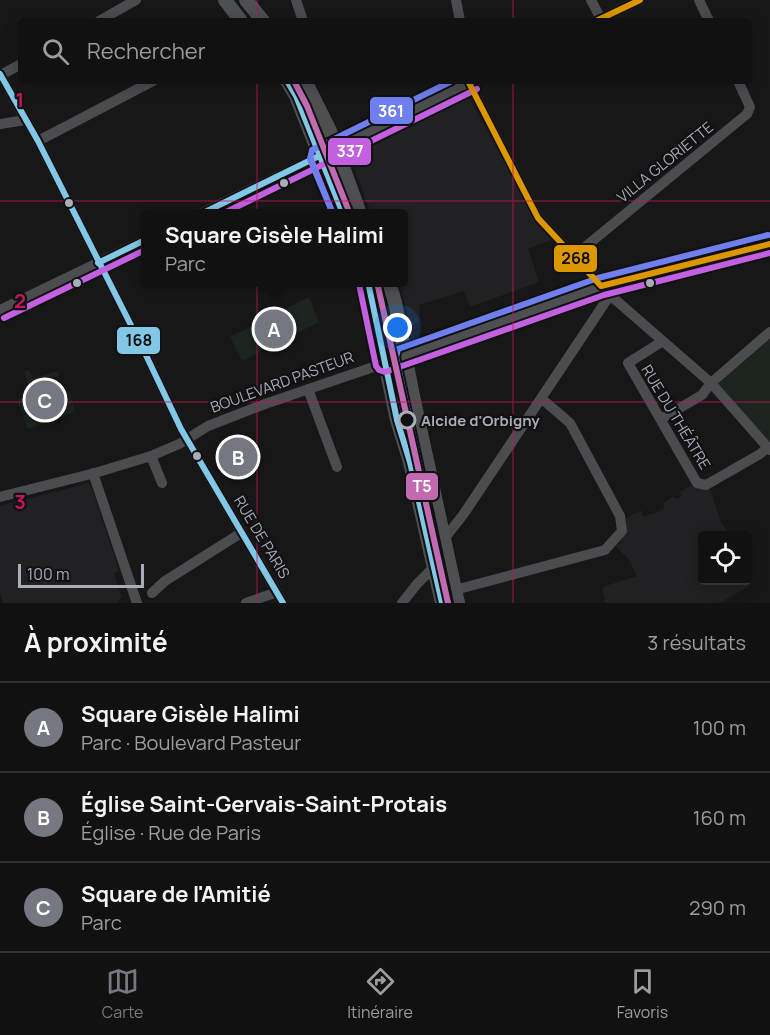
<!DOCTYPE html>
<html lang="fr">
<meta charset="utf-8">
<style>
body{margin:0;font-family:Manrope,sans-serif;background:#1e1f1f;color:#f1f3f6}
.controls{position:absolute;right:18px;bottom:18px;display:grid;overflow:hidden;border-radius:6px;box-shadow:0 3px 15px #0003}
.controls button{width:54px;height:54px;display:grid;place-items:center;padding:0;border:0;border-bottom:2px solid #303131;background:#111;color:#f1f3f6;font:30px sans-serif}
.scale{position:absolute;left:18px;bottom:15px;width:126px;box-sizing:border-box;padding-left:6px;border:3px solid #a8adb8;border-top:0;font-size:16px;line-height:21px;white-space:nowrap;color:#a8adb8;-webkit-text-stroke:4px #111113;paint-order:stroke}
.you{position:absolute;left:398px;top:328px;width:21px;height:21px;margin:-15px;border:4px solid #fff;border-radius:50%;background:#1a73e8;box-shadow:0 0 0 9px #1a73e833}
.badge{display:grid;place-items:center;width:39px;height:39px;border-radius:50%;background:#757880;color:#fff;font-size:20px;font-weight:700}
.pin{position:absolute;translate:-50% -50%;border:3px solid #fff;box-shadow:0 2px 6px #0006}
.popup{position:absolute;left:141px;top:209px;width:267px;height:78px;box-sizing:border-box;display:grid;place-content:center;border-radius:6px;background:#111;filter:drop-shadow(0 2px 4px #0005);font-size:20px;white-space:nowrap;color:#9c9d9f}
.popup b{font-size:22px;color:#f1f3f6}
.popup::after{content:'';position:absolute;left:50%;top:100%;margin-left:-12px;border:12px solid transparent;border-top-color:#111}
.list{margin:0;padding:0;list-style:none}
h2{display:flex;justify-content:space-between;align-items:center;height:78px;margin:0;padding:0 24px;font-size:26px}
h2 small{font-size:20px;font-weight:400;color:#9c9d9f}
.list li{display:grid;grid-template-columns:39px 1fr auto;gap:18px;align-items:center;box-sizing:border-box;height:90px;padding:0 24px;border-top:2px solid #303131}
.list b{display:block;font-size:22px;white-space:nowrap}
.list p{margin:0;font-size:20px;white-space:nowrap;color:#9c9d9f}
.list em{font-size:20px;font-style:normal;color:#9c9d9f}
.icon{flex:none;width:33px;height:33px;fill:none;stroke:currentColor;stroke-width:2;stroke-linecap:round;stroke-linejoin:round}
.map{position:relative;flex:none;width:770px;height:603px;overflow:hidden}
.search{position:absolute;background:#111;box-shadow:0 3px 15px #0003;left:18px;right:18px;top:18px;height:66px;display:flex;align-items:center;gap:15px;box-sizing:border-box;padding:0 21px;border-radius:6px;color:#9c9d9f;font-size:22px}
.sheet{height:348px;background:#111}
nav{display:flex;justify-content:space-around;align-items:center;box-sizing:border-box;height:84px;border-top:2px solid #303131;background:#111;font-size:16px;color:#9c9d9f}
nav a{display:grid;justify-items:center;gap:3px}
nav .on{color:#757880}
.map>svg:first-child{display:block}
.built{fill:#212123}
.green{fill:#1d241e}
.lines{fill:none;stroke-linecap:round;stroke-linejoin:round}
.minor{stroke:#4b4c50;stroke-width:10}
.major{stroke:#4d4f52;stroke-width:14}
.bus-1-casing{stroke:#111113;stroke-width:10}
.bus-2-casing{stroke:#111113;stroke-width:10}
.bus-3-casing{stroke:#111113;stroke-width:10}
.bus-4-casing{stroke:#111113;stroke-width:10}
.bus-1{stroke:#82c8e6;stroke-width:6}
.bus-2{stroke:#c260e0;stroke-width:6}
.bus-3{stroke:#707fee;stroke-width:6}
.bus-4{stroke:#dc9600;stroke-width:6}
.tram-1-casing{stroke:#111113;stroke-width:10}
.tram-1{stroke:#c16ab2;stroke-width:6}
.grid{fill:none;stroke:#c2185b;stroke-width:1.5;stroke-opacity:0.55}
.bus-dot{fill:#a8adb8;stroke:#111113;stroke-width:2}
.stop-dot{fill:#111113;stroke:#a8adb8;stroke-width:3}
.labels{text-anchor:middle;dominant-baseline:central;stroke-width:4.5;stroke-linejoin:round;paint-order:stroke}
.street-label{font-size:15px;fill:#a8adb8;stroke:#111113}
.stop-label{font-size:15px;font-weight:bold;fill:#a8adb8;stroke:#111113;text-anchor:start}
.grid-label{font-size:20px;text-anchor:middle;font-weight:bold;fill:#c2185b;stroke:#111113;stroke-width:4.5;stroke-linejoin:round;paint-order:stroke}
.line-badge{stroke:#111113;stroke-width:2}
.badge-label{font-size:16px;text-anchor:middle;font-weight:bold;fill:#fff}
.pale-badge-label{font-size:16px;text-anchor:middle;font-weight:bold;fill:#111}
</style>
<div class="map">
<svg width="770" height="603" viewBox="0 0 770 603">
<rect width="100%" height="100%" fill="#171717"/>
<path class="built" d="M464 94 468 95 537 225 551 240 528 249 539 282 470 307 464 291 419 305 420 321 411 327 399 283 403 282V214L371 213 350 157 352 151 358 145Z
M90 483 119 571 114 574 122 598 118 600 119 603H3L0 593V506Z
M690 486 710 489 721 522 729 535 702 536V580H748V577L751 585 720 603H605L602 587 637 576 629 560 616 546 621 543 625 528 624 519 641 510 643 517 659 511 664 508 663 503 674 496 676 499 682 496 680 492Z"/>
<path class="green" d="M309 297 319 322 242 361 230 337Z
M770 339V444L718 384Z
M30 370 33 378 58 371 59 376 52 378 57 394 70 391 75 412 28 429 17 399 32 395 24 372Z"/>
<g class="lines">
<path class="minor" d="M296 0 303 21
M456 0 460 21
M591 0 601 19
M699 0 709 21
M99 21 136 0
M596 21 640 0
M0 74 38 141 144 351 181 429 283 603
M1 75 21 64
M468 81 538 218 610 295 711 383 770 450
M0 124 26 120
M38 141 153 81
M200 214 473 81
M574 256 747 114 750 107 738 81
M0 310 145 240
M663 341 628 363 697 483 706 485 760 454 767 448
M308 389 337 467
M661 419 702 395 711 383 770 332
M151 456 162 483
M93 473 137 603
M0 497 95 473 151 456 179 444 208 426 265 404 385 363
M444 539 463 515 610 295
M455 590 605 550 622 531 620 516 570 423 542 399
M152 593 165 581 241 533
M246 603 277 592
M402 603 417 584 434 567"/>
<path class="major" d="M225 0 241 21
M246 0 263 21
M287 81 296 96 343 214
M305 81 330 131 360 214
M368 282 397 420 410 462 442 603
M389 282 395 302 413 396 458 603
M385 363 601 286 770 244"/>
<defs>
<path id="bus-1" d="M0 74 38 141 144 351 181 429 283 603
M287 81 296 96 343 214
M201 214 319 156
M98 263 145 240
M368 282 397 420 410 462 442 603"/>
<path id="bus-2" d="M311 159 333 214
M222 214 477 89
M359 284 376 366 379 370 385 372 604 295 770 253
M4 318 145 250"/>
<path id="bus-3" d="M333 214 310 159 312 150 452 81
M377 282 400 390
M449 603 396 357 398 349 598 278 768 235"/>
<path id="bus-4" d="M596 21 640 0
M473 81 469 83 538 218 601 286 770 244"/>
</defs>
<use href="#bus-1" class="bus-1-casing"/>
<use href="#bus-2" class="bus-2-casing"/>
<use href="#bus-3" class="bus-3-casing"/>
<use href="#bus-4" class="bus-4-casing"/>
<use href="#bus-1" class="bus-1"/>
<use href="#bus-2" class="bus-2"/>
<use href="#bus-3" class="bus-3"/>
<use href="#bus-4" class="bus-4"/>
<defs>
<path id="tram-1" d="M294 81 307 106 350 214
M377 282 448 603"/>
</defs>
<use href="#tram-1" class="tram-1-casing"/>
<use href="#tram-1" class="tram-1"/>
</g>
<path class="grid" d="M257 0V21M513 0V21M257 81V603M513 81V603M0 201H770M0 402H770"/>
<g class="bus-dot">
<circle cx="284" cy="183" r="5"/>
<circle cx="69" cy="203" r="5"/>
<circle cx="77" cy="283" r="5"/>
<circle cx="650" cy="283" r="5"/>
<circle cx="197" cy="456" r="5"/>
</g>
<circle class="stop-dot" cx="407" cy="420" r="8"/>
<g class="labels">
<g class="street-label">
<text transform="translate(665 162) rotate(-39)">VILLA GLORIETTE</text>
<text transform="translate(282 382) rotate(-20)">BOULEVARD PASTEUR</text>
<text transform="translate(676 417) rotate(59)">RUE DU THÉÂTRE</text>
<text transform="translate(262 537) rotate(59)">RUE DE PARIS</text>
</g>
<g class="stop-label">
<text x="421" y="420">Alcide d'Orbigny</text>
</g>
</g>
<g class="grid-label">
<text x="20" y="107">1</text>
<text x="20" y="308">2</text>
<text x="20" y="509">3</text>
</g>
<g class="line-badge">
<rect x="369" y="96" width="45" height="29" rx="6" fill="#707fee"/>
<rect x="327" y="137" width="45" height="29" rx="6" fill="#c260e0"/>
<rect x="553" y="244" width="45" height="29" rx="6" fill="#dc9600"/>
<rect x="116" y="326" width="45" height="29" rx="6" fill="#82c8e6"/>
<rect x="405" y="472" width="34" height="29" rx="6" fill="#c16ab2"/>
</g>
<g class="badge-label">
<text x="391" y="117">361</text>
<text x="350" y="157">337</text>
<text x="422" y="492">T5</text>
</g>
<g class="pale-badge-label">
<text x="576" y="264">268</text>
<text x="139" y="346">168</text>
</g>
</svg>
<div class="controls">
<button><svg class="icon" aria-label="locate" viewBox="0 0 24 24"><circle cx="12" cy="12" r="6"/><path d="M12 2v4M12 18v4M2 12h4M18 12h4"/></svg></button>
</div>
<div class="scale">100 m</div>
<div class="you"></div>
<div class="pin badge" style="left:274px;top:329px">A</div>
<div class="popup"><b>Square Gisèle Halimi</b>Parc</div>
<div class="pin badge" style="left:238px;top:457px">B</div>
<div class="pin badge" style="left:45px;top:400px">C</div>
<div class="search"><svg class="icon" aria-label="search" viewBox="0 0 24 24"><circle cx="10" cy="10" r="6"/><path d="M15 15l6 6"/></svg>Rechercher</div>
</div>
<section class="sheet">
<h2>À proximité<small>3 résultats</small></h2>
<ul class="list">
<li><span class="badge">A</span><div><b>Square Gisèle Halimi</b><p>Parc · Boulevard Pasteur</p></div><em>100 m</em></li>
<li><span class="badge">B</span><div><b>Église Saint-Gervais-Saint-Protais</b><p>Église · Rue de Paris</p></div><em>160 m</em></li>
<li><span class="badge">C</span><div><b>Square de l'Amitié</b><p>Parc</p></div><em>290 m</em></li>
</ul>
</section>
<nav>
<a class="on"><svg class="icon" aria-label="map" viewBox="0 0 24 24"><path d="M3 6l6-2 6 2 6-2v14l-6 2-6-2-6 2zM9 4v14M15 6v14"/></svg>Carte</a>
<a><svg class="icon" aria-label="directions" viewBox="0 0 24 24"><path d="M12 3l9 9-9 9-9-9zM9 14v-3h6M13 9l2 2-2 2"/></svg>Itinéraire</a>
<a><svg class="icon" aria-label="saved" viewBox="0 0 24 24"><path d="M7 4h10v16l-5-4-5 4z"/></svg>Favoris</a>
</nav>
